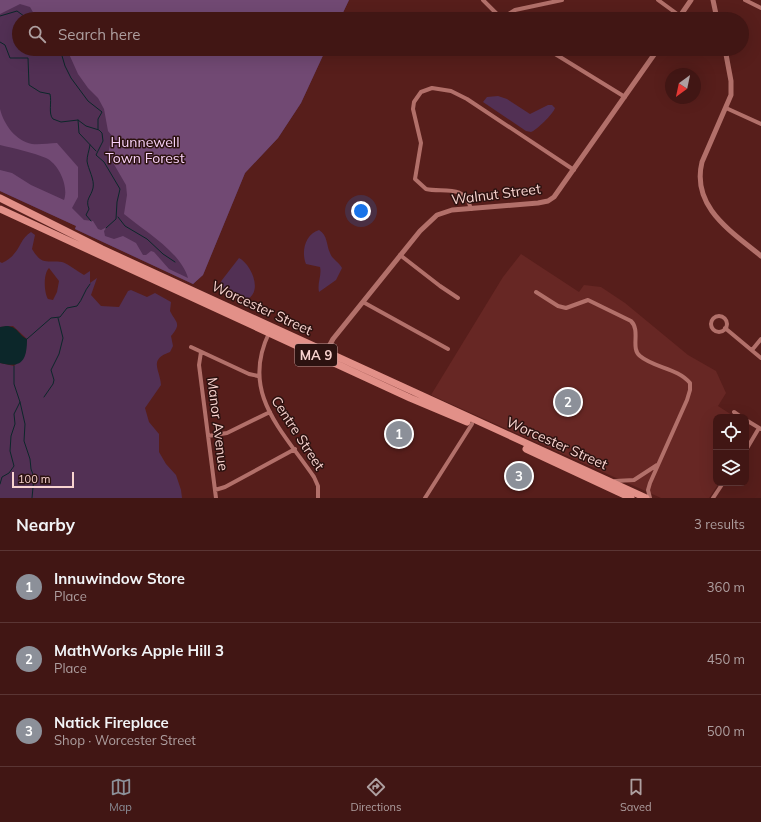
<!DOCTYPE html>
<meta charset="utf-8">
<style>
body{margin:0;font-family:Mulish,sans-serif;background:#481f1d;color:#f1f3f6}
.controls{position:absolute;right:12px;bottom:12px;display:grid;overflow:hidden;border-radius:8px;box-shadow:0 4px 16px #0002}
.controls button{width:36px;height:36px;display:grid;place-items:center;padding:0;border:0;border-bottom:1px solid #5a3534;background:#411614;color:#f1f3f6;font:20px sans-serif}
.compass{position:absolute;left:665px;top:68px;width:36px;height:36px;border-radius:50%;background:#411614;box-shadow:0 4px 16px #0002;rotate:213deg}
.scale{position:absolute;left:12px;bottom:10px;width:62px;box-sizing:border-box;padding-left:4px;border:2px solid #f8d3cf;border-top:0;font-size:11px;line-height:14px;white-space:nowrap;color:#f8d3cf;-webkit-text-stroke:3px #2c1210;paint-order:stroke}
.you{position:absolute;left:361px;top:211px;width:14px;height:14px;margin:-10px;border:3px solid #fff;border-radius:50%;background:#1a73e8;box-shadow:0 0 0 6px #1a73e833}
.badge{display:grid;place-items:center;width:26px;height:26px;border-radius:50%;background:#8c9099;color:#fff;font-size:13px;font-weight:700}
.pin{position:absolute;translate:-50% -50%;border:2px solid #fff;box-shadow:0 1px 4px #0006}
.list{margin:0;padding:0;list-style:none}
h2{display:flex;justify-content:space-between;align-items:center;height:52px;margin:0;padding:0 16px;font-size:17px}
h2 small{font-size:13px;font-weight:400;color:#ae9fa0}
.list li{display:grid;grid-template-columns:26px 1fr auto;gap:12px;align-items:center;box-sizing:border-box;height:72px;padding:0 16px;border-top:1px solid #5a3534}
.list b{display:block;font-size:15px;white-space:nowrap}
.list p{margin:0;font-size:13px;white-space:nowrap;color:#ae9fa0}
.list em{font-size:13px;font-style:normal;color:#ae9fa0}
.icon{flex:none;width:22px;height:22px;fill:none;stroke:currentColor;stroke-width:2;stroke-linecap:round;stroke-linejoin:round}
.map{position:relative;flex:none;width:761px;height:498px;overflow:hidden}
.search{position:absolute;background:#411614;box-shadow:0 4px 16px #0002;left:12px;right:12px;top:12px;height:44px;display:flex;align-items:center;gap:10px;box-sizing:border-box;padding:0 14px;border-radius:22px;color:#ae9fa0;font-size:15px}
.sheet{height:268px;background:#411614}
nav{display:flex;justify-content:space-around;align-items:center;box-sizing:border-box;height:56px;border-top:1px solid #5a3534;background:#411614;font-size:11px;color:#ae9fa0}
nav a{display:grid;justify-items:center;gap:2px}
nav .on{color:#8c9099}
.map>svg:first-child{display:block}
.built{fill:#672724}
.green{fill:#523054;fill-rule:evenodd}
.forest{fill:#714973}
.water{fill:#0c272a}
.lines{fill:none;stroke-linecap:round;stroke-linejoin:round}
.stream{stroke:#0c272a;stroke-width:1}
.minor{stroke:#b2706a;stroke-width:4}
.tertiary{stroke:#b2706a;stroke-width:5}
.trunk{stroke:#e29088;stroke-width:7}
.labels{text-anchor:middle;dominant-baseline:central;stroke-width:3;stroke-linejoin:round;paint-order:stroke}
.shield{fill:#2c1210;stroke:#bb9996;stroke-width:1}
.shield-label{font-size:13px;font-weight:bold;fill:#f8d3cf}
.park-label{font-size:14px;fill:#f9d2f9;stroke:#2c1210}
.street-label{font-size:14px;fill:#f8d3cf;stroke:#2c1210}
</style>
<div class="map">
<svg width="761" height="498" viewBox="0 0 761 498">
<rect width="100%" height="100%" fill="#571e1b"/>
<path class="built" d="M521 254 579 292 584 285 601 287 625 303 688 355 716 371 726 393 718 406 735 417H716V483H719L709 498H661L431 395 503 277Z"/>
<path class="green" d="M0 0H349L340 19H19V49H326L301 103 278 138 245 173 203 275 193 284 75 229 76 226 0 191Z
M498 96 507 99 530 114 548 105H552L555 108C553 114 537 130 531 132L526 131 483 102 487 97Z
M319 230C328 236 326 244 330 253 332 259 339 262 342 268L336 280 319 292C317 283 322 275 320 267L306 264C301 252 305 234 319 230Z
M31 232 35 235 32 249C42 266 47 260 62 262 67 263 78 272 84 275L90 271V283L97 278 91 295 101 306 119 307 128 291 131 290 147 297 155 293 171 302 170 311C176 323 182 323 171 336L173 346 170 352C148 360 160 369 161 385L145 408 149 422 159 434V452L166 464 176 475 181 490 182 498H0V363L14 366 25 354 27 339 13 326 0 327V262L2 263C21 254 18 240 31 232ZM49 268 59 281 57 292 53 300 48 299C44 292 43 274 49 268Z
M239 258C251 264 264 292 246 300L230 296 218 288 222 280Z"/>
<path class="forest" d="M0 0H349L340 19H37L30 7 20 4 0 14Z
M69 49H326L301 103 278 138 245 173 203 275 193 284 75 229 76 226 0 191V170L12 173 31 185 64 200C69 187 59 164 46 158 35 153 12 148 0 145V109C4 125 16 141 32 144 40 145 49 143 57 143L78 167V197L72 208 84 220 93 221 98 229 101 230 107 227 104 231 105 236 114 239 123 236 136 243 143 255H146L151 251 154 252 169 269 188 278C181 252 143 230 124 214L127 195 126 185 108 154 110 145H116L118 143 108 131 104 109 98 98 88 88 78 74 69 54Z"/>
<path class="water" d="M6 326C18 326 19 336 27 339 27 360 22 369 0 363V327Z"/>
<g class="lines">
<path class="stream" d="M0 16 17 11 28 19
M0 42 5 45 10 58H28L29 85 40 92 50 94C52 102 48 114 53 119L61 122 78 120 86 126 99 130 102 133 103 141 96 155 104 162 120 189 117 202 116 219 106 228
M60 49 65 66 71 78 88 101 102 112 98 119V129
M78 120 79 133 96 151
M90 145C89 151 87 156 87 161 88 169 95 180 93 188 91 197 85 199 89 209L86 215 91 221
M118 217 125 226 147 239 163 254 175 262
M27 339 51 318 60 317 67 308 77 306C83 299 84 291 90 284
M44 397 53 384 54 380 51 370 59 354 63 338 58 318
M20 402 25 424 24 441 30 459 31 469 34 477 32 498
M0 484 2 477 9 473 14 466 10 451 11 436 15 424 14 414 20 402 14 384V366"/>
<path class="minor" d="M483 0 502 19
M658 0 680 16
M745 0 761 8
M502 18 515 10 562 0
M547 49 625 97
M726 108 761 124
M471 209C465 183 442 193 426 189L415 179 421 143 413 109 414 102 421 92 432 88 451 91 467 99 574 170
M400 255 440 286 458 298
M536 292 558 306 566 308 588 300 631 321C641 331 630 348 640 356 654 368 678 368 690 383V390L687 400 650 483 648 490 650 498
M363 302 448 349
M711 324a8 8 0 1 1 16 0a8 8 0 1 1-16 0Z
M725 328 761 358
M269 333C240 393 282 430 314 477L318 486V498
M191 347 249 374 258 376
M752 350 761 339
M201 352 199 365 216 498
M734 412 741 417
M746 420 761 429
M208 436 227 433 270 412
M746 450 759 428
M615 481 634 480 657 465
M215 490 225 487 295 449
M425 498 472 424
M713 498 723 483"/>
<path class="tertiary" d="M713 0 717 19
M678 19 691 0
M725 49 731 81V95L702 162C691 207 731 231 761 256
M326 352 333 339 420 231 437 215 452 210 538 203 548 201 554 197 658 49"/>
<path class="trunk" d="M0 198 102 249 646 498
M0 209 410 398 467 422
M526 449 631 498"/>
</g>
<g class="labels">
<rect class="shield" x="295" y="344" width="42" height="22" rx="3"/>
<g class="shield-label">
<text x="316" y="355">MA 9</text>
</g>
<g class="park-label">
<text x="145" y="142">Hunnewell<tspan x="145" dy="16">Town Forest</tspan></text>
</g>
<g class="street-label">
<text transform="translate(496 194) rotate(-7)">Walnut Street</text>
<text transform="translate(262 308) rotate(25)">Worcester Street</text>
<text transform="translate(218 424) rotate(83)">Manor Avenue</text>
<text transform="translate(298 433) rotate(57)">Centre Street</text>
<text transform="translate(557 443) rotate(24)">Worcester Street</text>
</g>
</g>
</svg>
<div class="controls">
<button><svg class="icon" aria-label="locate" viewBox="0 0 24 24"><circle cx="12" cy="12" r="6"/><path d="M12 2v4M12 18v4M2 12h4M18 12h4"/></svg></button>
<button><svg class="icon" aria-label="layers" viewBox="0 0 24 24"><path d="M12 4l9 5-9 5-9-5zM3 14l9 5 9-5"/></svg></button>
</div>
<svg class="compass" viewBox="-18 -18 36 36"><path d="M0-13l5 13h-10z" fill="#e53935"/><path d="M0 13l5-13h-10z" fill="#ae9fa0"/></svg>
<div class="scale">100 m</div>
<div class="you"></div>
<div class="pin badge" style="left:399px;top:434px">1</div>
<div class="pin badge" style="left:568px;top:402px">2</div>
<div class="pin badge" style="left:519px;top:476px">3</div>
<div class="search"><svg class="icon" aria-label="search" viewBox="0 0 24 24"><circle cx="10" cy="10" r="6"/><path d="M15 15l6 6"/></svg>Search here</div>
</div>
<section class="sheet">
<h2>Nearby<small>3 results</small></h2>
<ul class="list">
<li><span class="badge">1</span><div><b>Innuwindow Store</b><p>Place</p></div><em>360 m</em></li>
<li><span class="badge">2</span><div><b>MathWorks Apple Hill 3</b><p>Place</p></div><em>450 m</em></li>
<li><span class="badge">3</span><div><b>Natick Fireplace</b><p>Shop · Worcester Street</p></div><em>500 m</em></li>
</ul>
</section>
<nav>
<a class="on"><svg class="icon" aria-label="map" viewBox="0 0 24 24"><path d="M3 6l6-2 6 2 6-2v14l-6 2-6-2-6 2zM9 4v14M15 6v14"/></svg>Map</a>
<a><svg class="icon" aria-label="directions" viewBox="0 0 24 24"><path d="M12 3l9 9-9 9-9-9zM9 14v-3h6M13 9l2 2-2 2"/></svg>Directions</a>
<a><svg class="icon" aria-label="saved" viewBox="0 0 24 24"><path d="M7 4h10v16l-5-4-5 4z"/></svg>Saved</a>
</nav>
